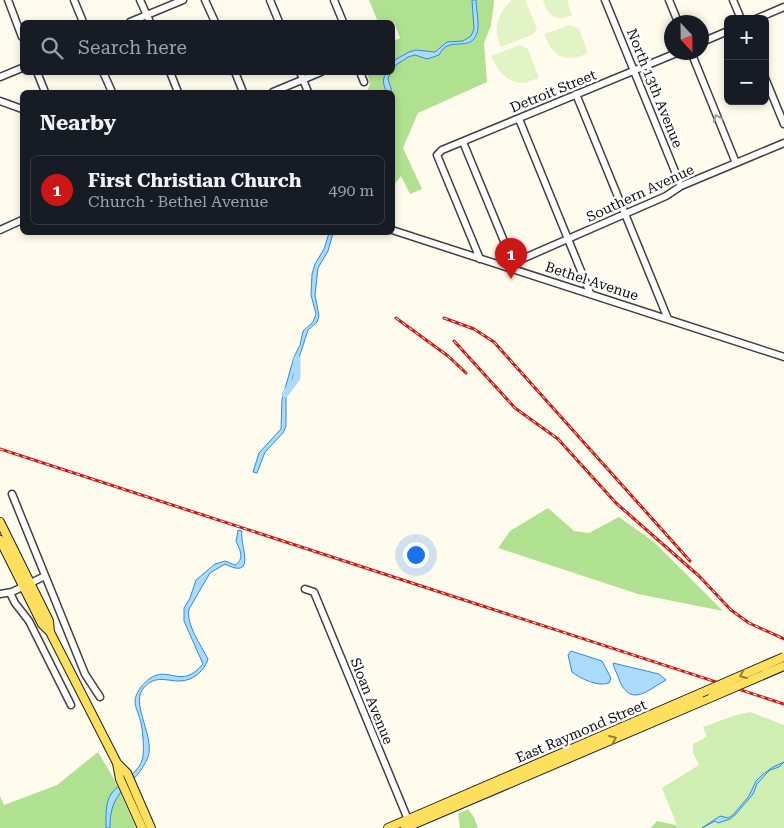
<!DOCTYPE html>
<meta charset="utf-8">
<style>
body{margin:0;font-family:"Roboto Serif",serif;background:#20242c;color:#f1f3f6}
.controls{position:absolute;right:15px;top:15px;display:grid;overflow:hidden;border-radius:8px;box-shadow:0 2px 8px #0003}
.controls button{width:45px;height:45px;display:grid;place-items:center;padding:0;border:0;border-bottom:1px solid #363941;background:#171b24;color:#f1f3f6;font:25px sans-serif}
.compass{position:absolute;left:664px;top:15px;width:45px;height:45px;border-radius:50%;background:#171b24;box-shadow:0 2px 8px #0003;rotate:158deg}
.you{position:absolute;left:415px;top:554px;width:18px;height:18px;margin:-12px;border:4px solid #fff;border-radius:50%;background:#1a73e8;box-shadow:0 0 0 8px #1a73e833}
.badge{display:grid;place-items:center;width:32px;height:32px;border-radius:50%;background:#cd1716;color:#fff;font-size:16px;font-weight:700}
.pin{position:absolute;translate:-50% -41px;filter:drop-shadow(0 1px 2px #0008)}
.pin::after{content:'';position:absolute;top:26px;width:18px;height:15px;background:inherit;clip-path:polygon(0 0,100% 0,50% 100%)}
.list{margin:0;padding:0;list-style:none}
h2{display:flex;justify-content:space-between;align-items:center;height:65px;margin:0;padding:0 20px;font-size:21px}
h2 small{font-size:16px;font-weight:400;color:#9ea1a6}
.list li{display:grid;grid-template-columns:32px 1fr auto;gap:15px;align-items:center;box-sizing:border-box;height:70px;margin:0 10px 10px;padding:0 10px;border:1px solid #363941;border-radius:8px}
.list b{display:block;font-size:19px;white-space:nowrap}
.list p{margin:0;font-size:16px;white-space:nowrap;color:#9ea1a6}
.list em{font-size:16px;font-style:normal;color:#9ea1a6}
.icon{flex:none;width:28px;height:28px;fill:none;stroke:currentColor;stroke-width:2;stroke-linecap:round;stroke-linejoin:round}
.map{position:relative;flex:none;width:784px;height:828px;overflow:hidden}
.search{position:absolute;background:#171b24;box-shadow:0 2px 8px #0003;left:20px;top:20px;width:375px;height:55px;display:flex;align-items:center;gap:12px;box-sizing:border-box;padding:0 18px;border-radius:8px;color:#9ea1a6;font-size:19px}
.panel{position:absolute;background:#171b24;box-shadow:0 2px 8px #0003;left:20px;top:90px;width:375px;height:145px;border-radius:8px}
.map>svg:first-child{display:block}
.green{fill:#ceeeb2}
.forest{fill:#b0e190}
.pitch{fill:#e2f4c5}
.water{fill:#acdafd;stroke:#2a8cdc}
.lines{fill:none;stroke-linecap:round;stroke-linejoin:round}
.river{stroke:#acdafd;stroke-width:7}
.minor-casing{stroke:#404040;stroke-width:9}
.major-casing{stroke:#1e1e1e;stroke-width:10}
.minor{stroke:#fff;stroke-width:6}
.major{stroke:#ffe05e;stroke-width:8}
.rail-casing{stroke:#cd1716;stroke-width:3}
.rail{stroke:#fff;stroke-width:1;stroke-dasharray:4;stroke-linecap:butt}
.major-bridge-casing{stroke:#1e1e1e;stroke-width:10;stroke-linecap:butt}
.major-bridge{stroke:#ffe05e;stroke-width:8}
.oneway{stroke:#9e9e9e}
.oneway2{stroke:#92813a}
.labels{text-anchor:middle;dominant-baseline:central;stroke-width:5;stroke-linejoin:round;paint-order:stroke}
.street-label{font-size:14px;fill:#0d0d0d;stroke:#fff}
</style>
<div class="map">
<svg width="784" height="828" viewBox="0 0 784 828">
<rect width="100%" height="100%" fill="#fffcee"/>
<path class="green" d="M750 712 784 725V828H678L662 788 699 765 693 753V744L707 737 703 727 736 715Z"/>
<path class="forest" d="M369 0H494V2L491 25 484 43 487 82 418 113 403 148 422 189 410 194 401 176 393 186 392 92H367L370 84 367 73 392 72 393 41 400 38 394 22H378Z
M548 508 574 531 589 533 619 517 654 542 723 611 638 594 498 548 510 531Z
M98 752 114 779 136 828H0V796L4 805 57 785Z
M468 809 474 817 478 828H460L458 814Z
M657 821 676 825 678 828H651Z"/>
<path class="pitch" d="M512 0H525L537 28 534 34 501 47C492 30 498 12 512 0Z
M543 0H567L572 15C557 23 547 16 543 0Z
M570 25 579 29 588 53C566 64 552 57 544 34Z
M520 45 528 49 539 78C535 79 529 82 524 83 507 84 497 70 491 56Z"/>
<path class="water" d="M472 0H476C476 10 480 24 477 33 470 54 449 34 439 55L427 59 415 55 408 57 393 67V61L409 52 416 50 435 52 447 42 463 41 471 36 474 29Z
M386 72 390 73 388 79 392 92H387C383 84 382 81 386 72Z
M329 233H333L328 251 318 268 315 295 319 316 317 322 308 330 286 398V426L283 433 265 452 257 473 253 472 259 453 281 429 282 399 294 357 300 345 303 331 313 322 316 314 311 295 312 274 315 264 324 249Z
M238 530 242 531C239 543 258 581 225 564L210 573 189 609C186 625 201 645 208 659 205 670 193 681 180 681 165 681 154 674 142 690 132 706 155 738 148 757 135 789 109 787 110 828H106C106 818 105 803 111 794 120 782 140 773 143 757 144 746 143 733 141 723 137 707 130 702 141 687 143 685 146 681 149 679 169 664 180 691 203 664L184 621V608L190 598 196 580 215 564 225 561 235 565C244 560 241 550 236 542Z
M571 651 602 661 611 678 609 683C598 687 581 679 572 672L568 655Z
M613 663 659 674 666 680C648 690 632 707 620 682 618 675 614 669 613 663Z
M784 762 779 767 770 770 765 775 757 784 753 794 735 815 730 819 718 823 715 821 702 828 720 816 728 818 733 815 749 796 756 781 762 775 773 767Z"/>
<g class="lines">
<path class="river" d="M285 394 297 378V359"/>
<defs>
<path id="minor" d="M8 0 22 37
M74 0 83 22
M140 0 150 22
M205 0 215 22
M270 0 279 22
M334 0 343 22
M605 0 681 186
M669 0 678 22
M733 0 741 19
M756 19 784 7
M130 22 183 0
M702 42 728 31
M691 52 736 163
M37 72 45 92
M103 72 112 92
M170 72 178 92
M235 72 243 92
M300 72 308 92
M360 72 364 82
M0 77 22 68
M765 78 784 124
M273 92 321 72
M576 94 668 319
M0 101 22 109
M519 119 590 293
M463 142 513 263
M0 230 22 220
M392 230 784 357
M480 259 437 155 442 150 679 52
M506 266 666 196 681 186 784 143
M12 494 85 674 100 697
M305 589 314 592 409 822
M10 593 15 603 29 621 71 705
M0 594 12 592 45 576"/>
<path id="major" d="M0 522 49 621 50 632
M0 540 42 624 50 632 117 763 127 773 151 828
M117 763 120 779 142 828
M388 828 701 693
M405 828 712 697"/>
</defs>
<use href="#minor" class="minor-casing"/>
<use href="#major" class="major-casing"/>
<use href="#minor" class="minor"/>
<use href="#major" class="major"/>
<defs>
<path id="rail" d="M396 318 448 356 466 373
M444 318 474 329 494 342 690 561
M454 341 515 408 558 439 616 503 699 576 731 610 749 623 784 639
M0 449 784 704"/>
</defs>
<use href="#rail" class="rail-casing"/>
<use href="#rail" class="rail"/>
<defs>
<path id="major-bridge" d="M701 693 784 657
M712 697 784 666"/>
</defs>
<use href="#major-bridge" class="major-bridge-casing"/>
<use href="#major-bridge" class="major-bridge"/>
</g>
<defs><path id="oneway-chevron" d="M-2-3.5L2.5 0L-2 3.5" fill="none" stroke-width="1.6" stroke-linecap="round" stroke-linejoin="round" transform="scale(1.25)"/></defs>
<use class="oneway" href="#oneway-chevron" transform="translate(717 118) rotate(-112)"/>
<g class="oneway2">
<use href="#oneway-chevron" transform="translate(743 675) rotate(157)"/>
<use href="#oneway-chevron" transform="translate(613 739) rotate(-23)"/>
</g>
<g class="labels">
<g class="street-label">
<text transform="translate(655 88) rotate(68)">North 13th Avenue</text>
<text transform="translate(553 91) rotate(-22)">Detroit Street</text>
<text transform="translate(640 193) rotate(-25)">Southern Avenue</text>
<text transform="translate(592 281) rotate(18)">Bethel Avenue</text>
<text transform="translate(372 701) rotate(68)">Sloan Avenue</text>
<text transform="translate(581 731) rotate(-23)">East Raymond Street</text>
</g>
</g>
</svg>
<div class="controls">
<button>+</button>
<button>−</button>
</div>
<svg class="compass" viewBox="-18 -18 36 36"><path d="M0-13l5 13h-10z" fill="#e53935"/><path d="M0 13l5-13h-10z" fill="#9ea1a6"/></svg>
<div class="you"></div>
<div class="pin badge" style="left:511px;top:279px">1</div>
<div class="search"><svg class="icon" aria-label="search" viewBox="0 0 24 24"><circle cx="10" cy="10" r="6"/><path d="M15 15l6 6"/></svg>Search here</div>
<section class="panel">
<h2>Nearby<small></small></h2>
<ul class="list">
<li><span class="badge">1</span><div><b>First Christian Church</b><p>Church · Bethel Avenue</p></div><em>490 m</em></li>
</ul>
</section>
</div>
